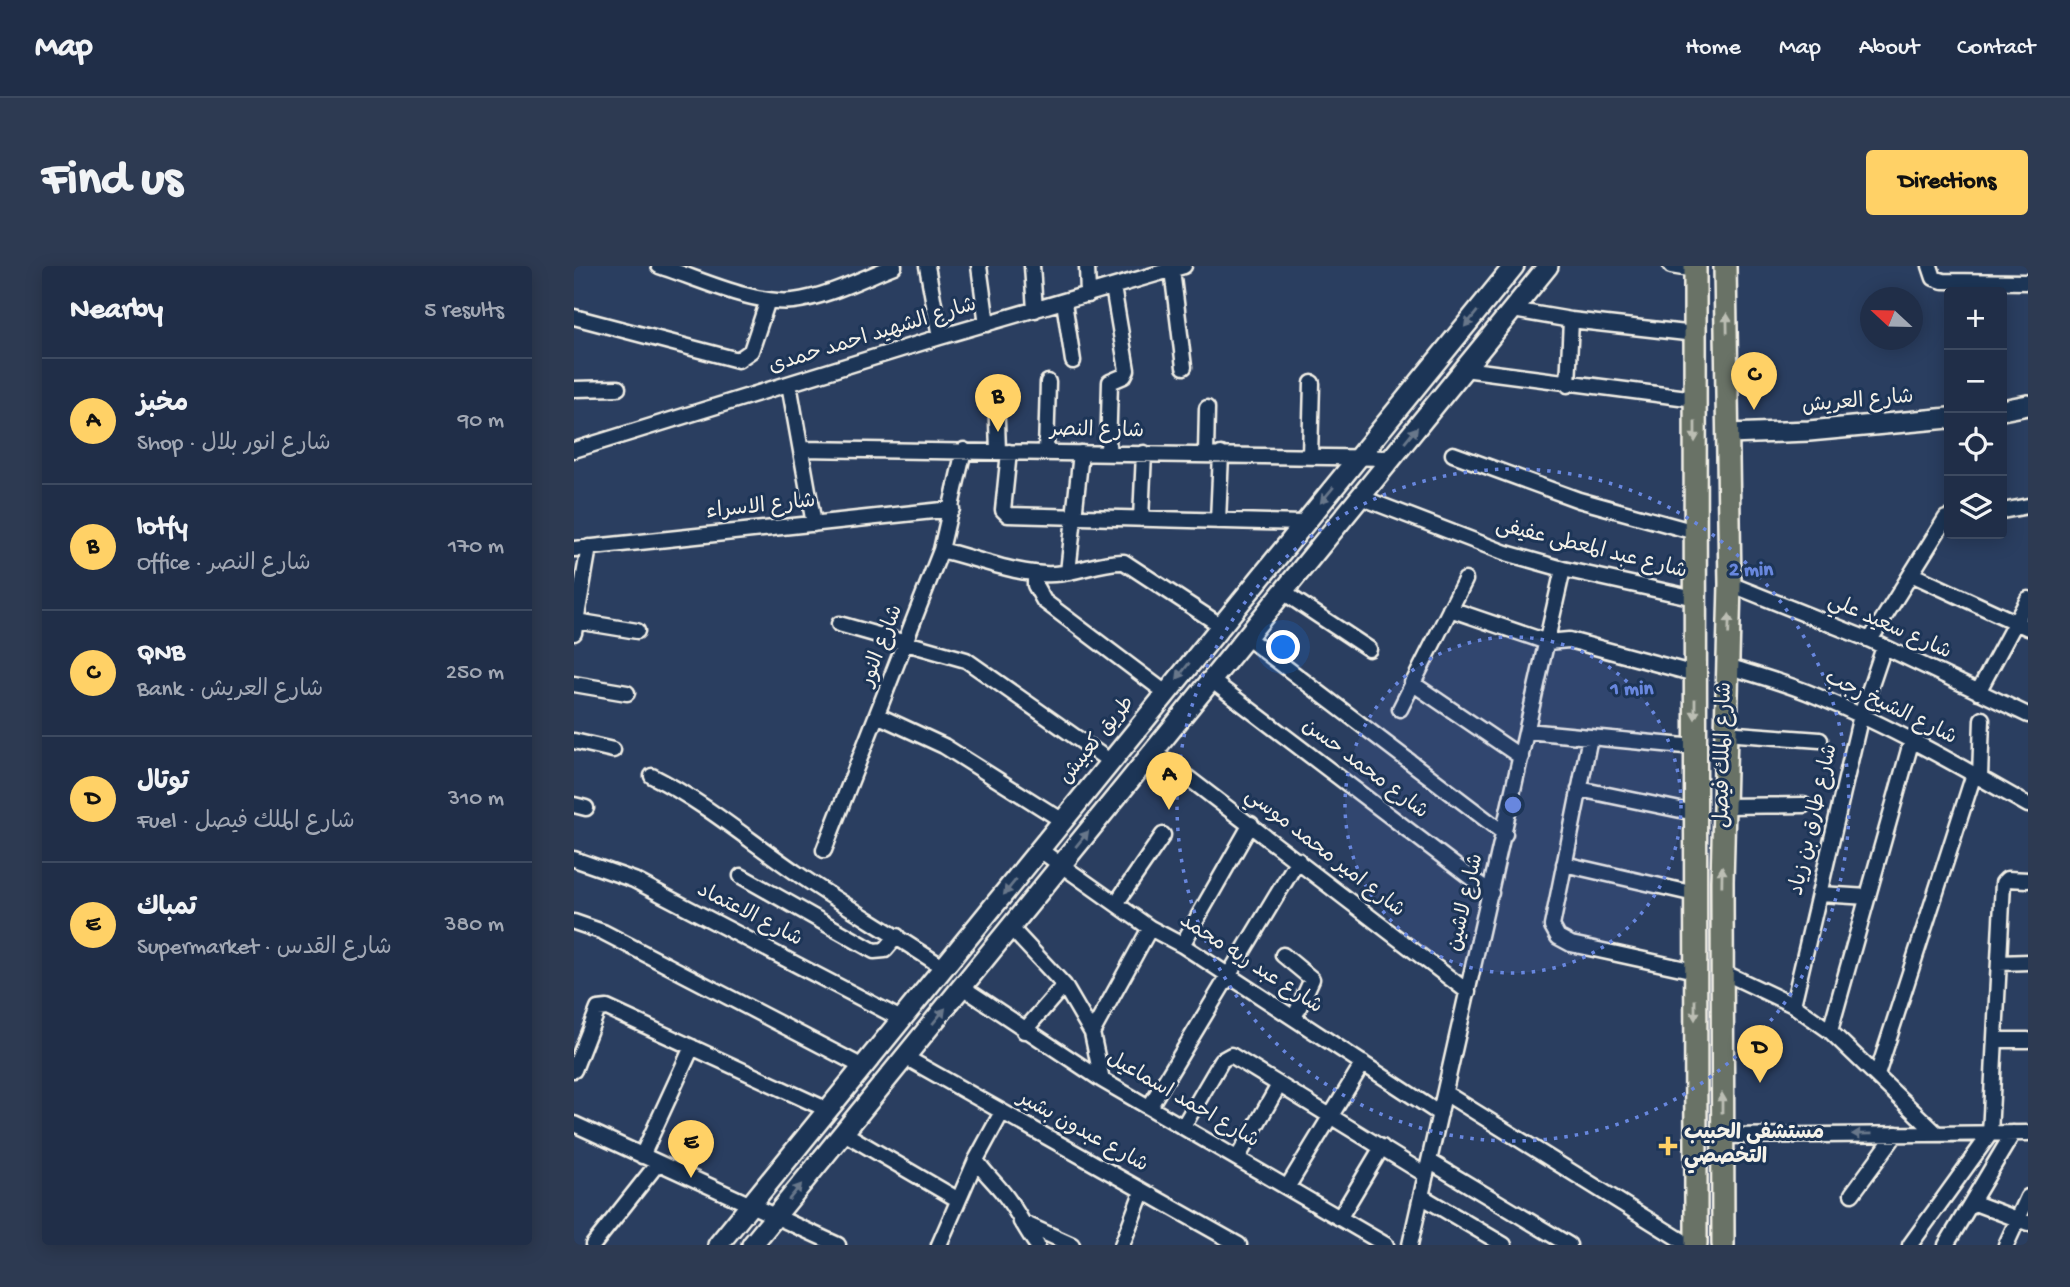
<!DOCTYPE html>
<meta charset="utf-8">
<style>
body{margin:0;font-family:"Gochi Hand","Playpen Sans Arabic",sans-serif;background:#2d3a52;color:#f1f3f6}
.controls{position:absolute;right:21px;top:21px;display:grid;overflow:hidden;border-radius:7px;box-shadow:0 4px 18px #0003}
.controls button{width:63px;height:63px;display:grid;place-items:center;padding:0;border:0;border-bottom:2px solid #3d4a60;background:#202e48;color:#f1f3f6;font:35px sans-serif}
.compass{position:absolute;left:1286px;top:21px;width:63px;height:63px;border-radius:50%;background:#202e48;box-shadow:0 4px 18px #0003;rotate:292deg}
.you{position:absolute;left:710px;top:382px;width:24px;height:24px;margin:-18px;border:5px solid #fff;border-radius:50%;background:#1a73e8;box-shadow:0 0 0 10px #1a73e833}
.badge{display:grid;place-items:center;width:46px;height:46px;border-radius:50%;background:#ffd166;color:#111;font-size:23px;font-weight:700}
.pin{position:absolute;translate:-50% -58px;filter:drop-shadow(0 2px 4px #0008)}
.pin::after{content:'';position:absolute;top:37px;width:24px;height:21px;background:inherit;clip-path:polygon(0 0,100% 0,50% 100%)}
.list{margin:0;padding:0;list-style:none}
h2{display:flex;justify-content:space-between;align-items:center;height:91px;margin:0;padding:0 28px;font-size:30px}
h2 small{font-size:23px;font-weight:400;color:#a2a8b4}
.list li{display:grid;grid-template-columns:46px 1fr auto;gap:21px;align-items:center;box-sizing:border-box;height:126px;padding:0 28px;border-top:2px solid #3d4a60}
.list b{display:block;font-size:26px;white-space:nowrap}
.list p{margin:0;font-size:23px;white-space:nowrap;color:#a2a8b4}
.list em{font-size:23px;font-style:normal;color:#a2a8b4}
.icon{flex:none;width:38px;height:38px;fill:none;stroke:currentColor;stroke-width:2;stroke-linecap:round;stroke-linejoin:round}
.map{position:relative;flex:none;width:1454px;height:979px;overflow:hidden;border-radius:7px}
header{display:flex;align-items:center;gap:42px;box-sizing:border-box;height:98px;padding:0 35px;background:#202e48;border-bottom:2px solid #3d4a60}
header strong{font-size:33px}
nav{display:flex;gap:38px;margin-inline-start:auto;font-size:24px}
.intro{display:flex;align-items:center;justify-content:space-between;box-sizing:border-box;height:168px;padding:0 42px}
h1{margin:0;font-size:49px}
.button{padding:18px 32px;border-radius:7px;background:#ffd166;color:#111;font-size:24px;font-weight:700}
main{display:flex;gap:42px;padding:0 42px}
aside{flex:1;background:#202e48;border-radius:7px;box-shadow:0 4px 18px #0003}
.map>svg:first-child{display:block}
.lines{fill:none;stroke-linecap:round;stroke-linejoin:round}
.street-casing{stroke:#f4f1e8;stroke-width:19}
.secondary-casing{stroke:#f4f1e8;stroke-width:24}
.primary-casing{stroke:#f4f1e8;stroke-width:26}
.street{stroke:#1d3557;stroke-width:14}
.secondary{stroke:#1d3557;stroke-width:19}
.primary{stroke:#697266;stroke-width:21}
.oneway{fill:#68778a}
.oneway2{fill:#bcbeb4}
.ring{fill:none;stroke:#6887de;stroke-width:3.5;stroke-dasharray:3.5 7}
.poi-dot{fill:#ffd166;stroke:#1d3557;stroke-width:2.5}
.labels{text-anchor:middle;dominant-baseline:central;stroke-width:6;stroke-linejoin:round;paint-order:stroke}
.street-label{font-size:21px;fill:#f4f1e8;stroke:#1d3557}
.poi-label{font-size:21px;font-weight:bold;fill:#f4f1e8;stroke:#1d3557;text-anchor:start}
.centre{fill:#6887de;stroke:#1d3557;stroke-width:3.5}
.ring-label{font-size:21px;text-anchor:middle;font-weight:bold;fill:#6887de;stroke:#1d3557;stroke-width:6;stroke-linejoin:round;paint-order:stroke}
</style>
<header>
<strong>Map</strong>
<nav><a>Home</a><a>Map</a><a>About</a><a>Contact</a></nav>
</header>
<div class="intro"><h1>Find us</h1><a class="button">Directions</a></div>
<main>
<aside>
<h2>Nearby<small>5 results</small></h2>
<ul class="list">
<li><span class="badge">A</span><div><b>مخبز</b><p>Shop · شارع انور بلال</p></div><em>90 m</em></li>
<li><span class="badge">B</span><div><b>lotfy</b><p>Office · شارع النصر</p></div><em>170 m</em></li>
<li><span class="badge">C</span><div><b>QNB</b><p>Bank · شارع العريش</p></div><em>250 m</em></li>
<li><span class="badge">D</span><div><b>توتال</b><p>Fuel · شارع الملك فيصل</p></div><em>310 m</em></li>
<li><span class="badge">E</span><div><b>تمباك</b><p>Supermarket · شارع القدس</p></div><em>380 m</em></li>
</ul>
</aside>
<div class="map">
<svg width="1454" height="979" viewBox="0 0 1454 979">
<rect width="100%" height="100%" fill="#2a3e60"/>
<filter id="ink" filterUnits="userSpaceOnUse"><feTurbulence type="fractalNoise" baseFrequency=".0143" numOctaves="2"/><feDisplacementMap in="SourceGraphic" scale="14" xChannelSelector="R" yChannelSelector="G"/><feConvolveMatrix kernelMatrix="1 2 1 2 8 2 1 2 1" color-interpolation-filters="sRGB"/></filter>
<g filter="url(#ink)">
<g class="lines">
<defs>
<path id="street" d="M85 0C124 12 179 39 219 35 253 31 289 12 320 0
M353 0 366 71
M405 0 413 58
M458 0 461 44
M513 0 514 29
M1097 0 1121 4
M1356 0 1360 12 1369 15 1454 16
M598 4 610 101
M490 36 499 95
M939 44 997 54 1121 68
M0 51 164 94 177 85 194 34
M890 103 1121 133
M215 118 240 258
M994 119 997 54
M0 123 44 122
M422 128 424 185
M227 183 818 192
M0 184 366 71 610 0
M435 186 429 244 434 249 729 257
M472 186 474 116
M534 187 536 116 550 110 553 104 539 21
M632 188 633 142
M879 188 1005 234 1121 266
M736 190 738 117
M786 231 932 287 989 303 1121 332
M1428 245 1454 240
M567 253 570 187
M644 255 647 188
M0 283 378 243
M367 284C401 292 447 310 480 308 504 307 526 295 550 296L646 359
M494 306 507 187
M461 307V319L470 335 592 427
M1337 308 1454 362
M1156 318 1296 374 1454 449
M709 326 795 383
M876 343 973 376 995 374 1121 408
M2 355 63 365
M265 358 392 394 537 496
M0 367 15 281
M672 371 931 568
M1296 374 1372 252
M1153 400C1182 409 1212 417 1240 429 1314 459 1384 499 1454 539
M637 414 917 627
M838 417 947 491
M0 418 53 427
M1404 426 1454 333
M826 443 891 314
M305 450 370 480 489 555
M953 465 1121 481
M1150 467 1246 474
M1016 471 978 660 984 671 997 678 1121 705
M0 475 39 484
M579 485 894 726
M78 510C130 536 173 573 221 606 269 639 321 669 370 702
M1406 511 1408 453
M1005 523 1121 547
M0 539 12 542
M1149 540 1230 539
M250 584 367 284 390 184
M466 584 576 662 608 679 866 848
M0 593 60 614 327 753
M990 598 1121 628
M167 610 300 685 311 684 323 670
M1246 628 1294 631
M543 636 589 569
M0 656 29 666 289 801
M435 660 490 719 518 767 528 814
M608 679 677 558
M709 689 738 713 720 752
M1425 697 1454 696
M1147 705 1219 739 1256 765 1363 868
M388 721 528 814 812 979
M1219 739 1287 449 1310 381
M450 765 490 719
M1256 765 1338 473
M518 767 576 662
M1421 774H1454
M331 791 665 979
M0 804 24 743 33 742 254 844
M1303 809 1400 508
M871 827 1115 979
M576 840 724 594
M0 858 264 979
M610 859 648 794 657 789 852 909
M270 867 383 933
M1148 870 1454 867
M68 890 118 781
M664 891 705 819
M402 894C410 907 421 916 430 928 443 944 451 963 463 979
M855 895 995 979
M714 920 789 797
M1278 928 1322 868
M847 930 930 979
M1398 936 1454 957
M766 951 808 881
M447 956 498 979
M19 979 84 897
M365 979 402 894 428 846
M548 979 568 926
M836 979 989 303
M1336 979 1416 868 1429 617 1433 613 1454 614
M1372 979 1439 867
M1432 979 1454 931"/>
<path id="secondary" d="M1428 144 1454 139
M1155 168 1235 165 1375 152
M144 979 940 0
M178 979 974 0"/>
<path id="primary" d="M1121 0 1122 979
M1149 979 1148 615 1156 318 1151 0"/>
</defs>
<use href="#street" class="street-casing"/>
<use href="#secondary" class="secondary-casing"/>
<use href="#primary" class="primary-casing"/>
<use href="#street" class="street"/>
<use href="#secondary" class="secondary"/>
<use href="#primary" class="primary"/>
</g>
<defs><path id="oneway-solid" d="M-6-.8H1V-3.2L6.5 0L1 3.2V.8H-6Z" transform="scale(1.75)"/></defs>
<g class="oneway">
<use href="#oneway-solid" transform="translate(897 53) rotate(129)"/>
<use href="#oneway-solid" transform="translate(837 169) rotate(-51)"/>
<use href="#oneway-solid" transform="translate(753 229) rotate(130)"/>
<use href="#oneway-solid" transform="translate(609 405) rotate(128)"/>
<use href="#oneway-solid" transform="translate(508 573) rotate(-51)"/>
<use href="#oneway-solid" transform="translate(436 621) rotate(129)"/>
<use href="#oneway-solid" transform="translate(365 750) rotate(-51)"/>
<use href="#oneway-solid" transform="translate(1288 868) rotate(179)"/>
<use href="#oneway-solid" transform="translate(221 926) rotate(-51)"/>
</g>
<g class="oneway2">
<use href="#oneway-solid" transform="translate(1153 57) rotate(-91)"/>
<use href="#oneway-solid" transform="translate(1121 166) rotate(90)"/>
<use href="#oneway-solid" transform="translate(1155 358) rotate(-88)"/>
<use href="#oneway-solid" transform="translate(1121 443) rotate(90)"/>
<use href="#oneway-solid" transform="translate(1148 610) rotate(-89)"/>
<use href="#oneway-solid" transform="translate(1121 744) rotate(90)"/>
<use href="#oneway-solid" transform="translate(1148 837) rotate(-90)"/>
</g>
</g>
<circle cx="939" cy="539" r="168" fill="#6887de" fill-opacity=".12"/>
<g class="ring">
<circle cx="939" cy="539" r="168"/>
<circle cx="939" cy="539" r="336"/>
</g>
<path class="poi-dot" d="M1090.5 869.5h7v7h7v7h-7v7h-7v-7h-7v-7h7z"/>
<g class="labels">
<g class="street-label">
<text transform="translate(299 71) rotate(-17)">شارع الشهيد احمد حمدى</text>
<text transform="translate(1284 137) rotate(-5)">شارع العريش</text>
<text transform="translate(523 166) rotate(1)">شارع النصر</text>
<text transform="translate(187 242) rotate(-6)">شارع الاسراء</text>
<text transform="translate(1017 284) rotate(14)">شارع عبد المعطى عفيفى</text>
<text transform="translate(1315 362) rotate(24)">شارع سعيد علي</text>
<text transform="translate(309 380) rotate(-69)">شارع النور</text>
<text transform="translate(1316 443) rotate(26)">شارع الشيخ رجب</text>
<text transform="translate(524 475) rotate(-51)">طريق كعبيش</text>
<text transform="translate(1151 489) rotate(-89)">شارع الملك فيصل</text>
<text transform="translate(790 504) rotate(37)">شارع محمد حسن</text>
<text transform="translate(1241 554) rotate(-77)">شارع طارق بن زياد</text>
<text transform="translate(750 588) rotate(38)">شارع امير محمد موسي</text>
<text transform="translate(893 637) rotate(-77)">شارع لاشين</text>
<text transform="translate(175 650) rotate(27)">شارع الاعتماد</text>
<text transform="translate(676 699) rotate(33)">شارع عبد ريه محمد</text>
<text transform="translate(608 835) rotate(30)">شارع احمد اسماعيل</text>
<text transform="translate(508 867) rotate(29)">شارع عبدون بشير</text>
</g>
<g class="poi-label">
<text x="1110" y="868">مستشفى الحبيب<tspan x="1110" dy="24">التخصصي</tspan></text>
</g>
</g>
<circle cx="939" cy="539" r="10" class="centre"/>
<g class="ring-label">
<text x="1177" y="309">2 min</text>
<text x="1058" y="428">1 min</text>
</g>
</svg>
<div class="controls">
<button>+</button>
<button>−</button>
<button><svg class="icon" aria-label="locate" viewBox="0 0 24 24"><circle cx="12" cy="12" r="6"/><path d="M12 2v4M12 18v4M2 12h4M18 12h4"/></svg></button>
<button><svg class="icon" aria-label="layers" viewBox="0 0 24 24"><path d="M12 4l9 5-9 5-9-5zM3 14l9 5 9-5"/></svg></button>
</div>
<svg class="compass" viewBox="-18 -18 36 36"><path d="M0-13l5 13h-10z" fill="#e53935"/><path d="M0 13l5-13h-10z" fill="#a2a8b4"/></svg>
<div class="you"></div>
<div class="pin badge" style="left:595px;top:544px">A</div>
<div class="pin badge" style="left:424px;top:166px">B</div>
<div class="pin badge" style="left:1180px;top:144px">C</div>
<div class="pin badge" style="left:1186px;top:817px">D</div>
<div class="pin badge" style="left:117px;top:912px">E</div>
</div>
</main>
